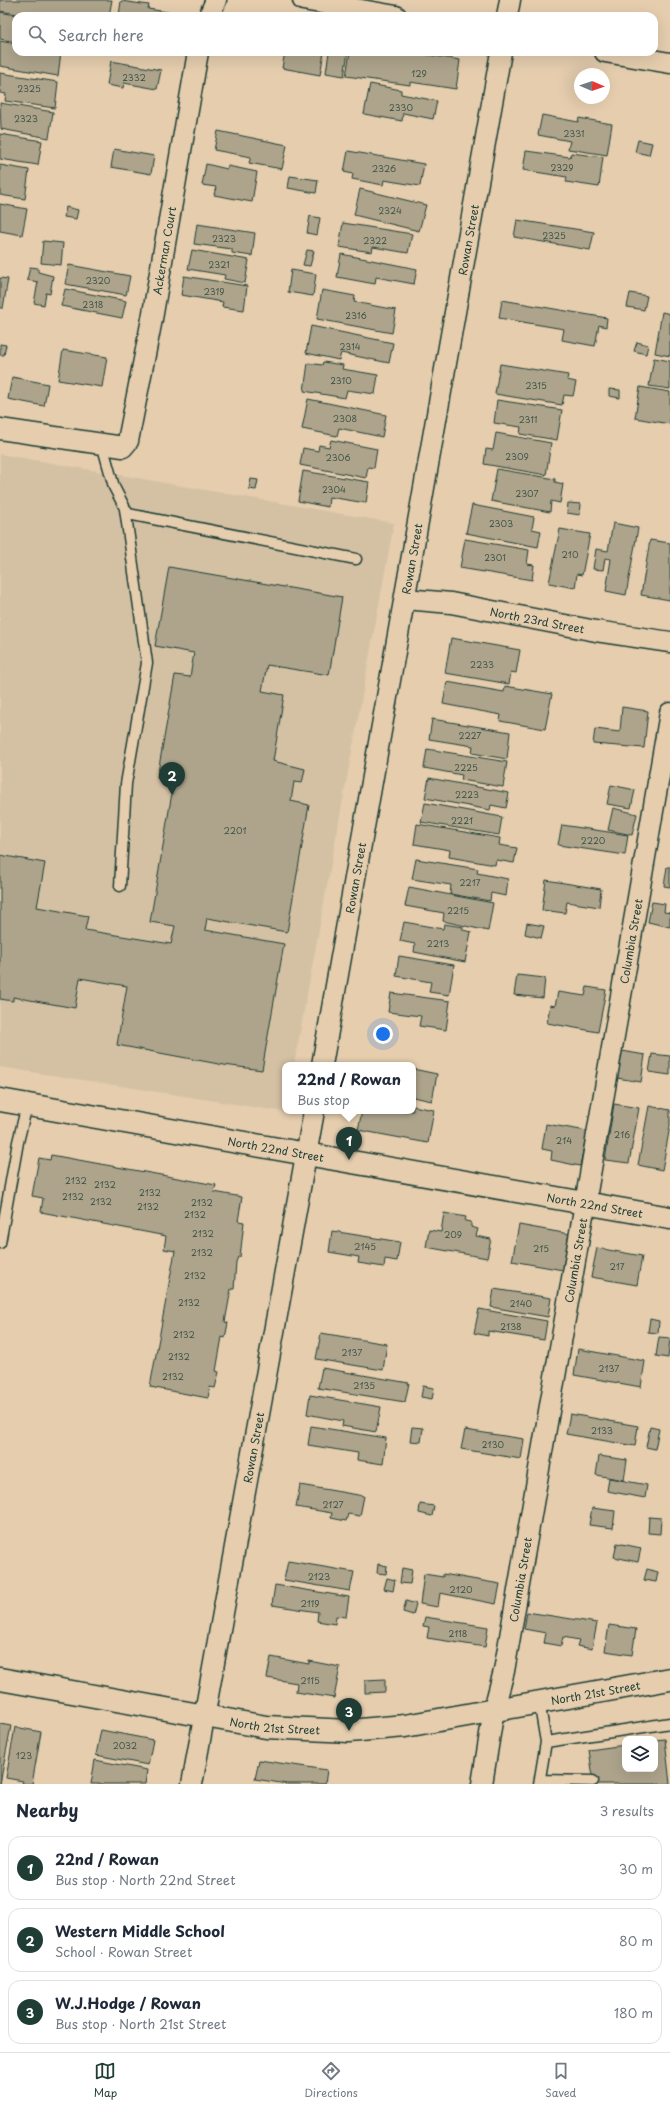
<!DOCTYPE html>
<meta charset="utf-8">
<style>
body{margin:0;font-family:"Playpen Sans",sans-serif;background:#f2f2f3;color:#1f2937}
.controls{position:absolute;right:12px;bottom:12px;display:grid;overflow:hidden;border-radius:8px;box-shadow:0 4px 16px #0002}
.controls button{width:36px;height:36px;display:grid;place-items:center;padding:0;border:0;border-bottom:1px solid #e0e1e3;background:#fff;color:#1f2937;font:20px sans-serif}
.compass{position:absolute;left:574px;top:68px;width:36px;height:36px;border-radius:50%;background:#fff;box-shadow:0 4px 16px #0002;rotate:92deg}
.you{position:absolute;left:383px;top:1034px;width:14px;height:14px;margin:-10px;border:3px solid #fff;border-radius:50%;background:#1a73e8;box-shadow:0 0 0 6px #1a73e833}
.badge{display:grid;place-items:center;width:26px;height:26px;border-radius:50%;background:#1f3d34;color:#fff;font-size:13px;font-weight:700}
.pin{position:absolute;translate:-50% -33px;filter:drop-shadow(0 1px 2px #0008)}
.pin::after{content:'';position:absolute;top:21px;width:14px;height:12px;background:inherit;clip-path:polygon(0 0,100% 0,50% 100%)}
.popup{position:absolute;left:282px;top:1062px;width:134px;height:52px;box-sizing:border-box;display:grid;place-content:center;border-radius:8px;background:#fff;filter:drop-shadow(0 1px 3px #0005);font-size:13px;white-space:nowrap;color:#747a83}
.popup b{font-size:15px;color:#1f2937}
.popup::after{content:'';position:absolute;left:50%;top:100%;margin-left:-8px;border:8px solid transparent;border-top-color:#fff}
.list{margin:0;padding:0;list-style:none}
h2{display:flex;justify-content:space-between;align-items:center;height:52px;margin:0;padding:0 16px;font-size:17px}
h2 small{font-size:13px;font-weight:400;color:#747a83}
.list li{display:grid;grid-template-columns:26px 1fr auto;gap:12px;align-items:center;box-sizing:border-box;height:64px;margin:0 8px 8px;padding:0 8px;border:1px solid #e0e1e3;border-radius:12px}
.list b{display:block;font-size:15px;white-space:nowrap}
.list p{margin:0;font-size:13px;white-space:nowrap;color:#747a83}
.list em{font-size:13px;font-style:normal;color:#747a83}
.icon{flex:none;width:22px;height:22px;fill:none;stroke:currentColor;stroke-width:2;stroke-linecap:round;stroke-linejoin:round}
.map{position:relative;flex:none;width:670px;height:1784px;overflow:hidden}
.search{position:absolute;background:#fff;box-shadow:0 4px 16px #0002;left:12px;right:12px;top:12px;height:44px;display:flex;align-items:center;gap:10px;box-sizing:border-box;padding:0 14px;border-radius:12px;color:#747a83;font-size:15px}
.sheet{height:268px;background:#fff}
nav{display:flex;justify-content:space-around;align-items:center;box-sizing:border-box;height:56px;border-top:1px solid #e0e1e3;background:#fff;font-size:11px;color:#747a83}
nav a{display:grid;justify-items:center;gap:2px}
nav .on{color:#1f3d34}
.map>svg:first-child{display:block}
.built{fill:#d4c1a4}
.building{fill:#aea48c;stroke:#1f3d34}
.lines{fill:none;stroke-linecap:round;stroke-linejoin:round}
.service-casing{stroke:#1f3d34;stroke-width:13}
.minor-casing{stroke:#1f3d34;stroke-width:23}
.primary-casing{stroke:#1f3d34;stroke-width:25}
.service{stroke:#e5cdae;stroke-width:10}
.minor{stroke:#e5cdae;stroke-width:20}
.primary{stroke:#e5cdae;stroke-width:22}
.labels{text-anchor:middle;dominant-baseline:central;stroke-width:3;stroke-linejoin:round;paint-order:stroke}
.number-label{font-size:9px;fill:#43574a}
.street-label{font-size:11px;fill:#1f3d34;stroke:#e5cdae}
</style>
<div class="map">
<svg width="670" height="1784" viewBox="0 0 670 1784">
<rect width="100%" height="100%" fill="#e5cdae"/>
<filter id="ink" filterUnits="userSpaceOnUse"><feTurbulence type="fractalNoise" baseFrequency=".025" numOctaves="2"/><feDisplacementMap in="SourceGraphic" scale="8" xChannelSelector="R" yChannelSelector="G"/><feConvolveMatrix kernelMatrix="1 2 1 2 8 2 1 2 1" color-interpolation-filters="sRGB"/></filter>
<g filter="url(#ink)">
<path class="built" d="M0 454 394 523 294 1065H285V1112L0 1067Z"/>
<path class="building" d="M0 0H112L109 16H28L0 11Z
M121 1 149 5 148 9 174 13V16H119Z
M0 12 19 16H16V42L0 39Z
M0 41 16 44V52H61L58 76 0 66Z
M285 52H324L320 75 282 68Z
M329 52H348L344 76 326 73Z
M350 52H409L460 60 456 89 410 82V85L346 76Z
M111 61 161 70 157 89 124 83 123 88 107 85Z
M0 73 58 82 55 108 5 101 6 94 0 93Z
M370 84 401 90V94L437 101 433 119 403 113 402 121 364 114Z
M0 103 53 112 49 138 1 129Z
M542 115 578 122 579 118 612 124 607 155 568 149 570 141 538 135Z
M218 131 287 145 282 169 249 163 251 157 214 150Z
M0 134 42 141 38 165 0 159Z
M638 140 652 143 649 155 635 152Z
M114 149 154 156 151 174 111 167Z
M348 151 424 164 420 186 384 180 383 185 352 179 353 174 344 172Z
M526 151 570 157 571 153 603 157 599 187 566 182 567 177 523 170Z
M206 164 227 169 228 166 257 172 252 202 214 195 216 187 202 185Z
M0 165 29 170 25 199 0 195Z
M290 176 318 180 316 193 288 188Z
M360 189 426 205 419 231 354 215Z
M0 204 27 209 22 235 0 231Z
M66 207 78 210 76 219 64 217Z
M310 216 320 218 317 235 307 233Z
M517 220 594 232 590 250 514 237Z
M343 223 412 234 408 253 373 247 372 252 339 247Z
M197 224 255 233 252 256 232 253V249L194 244Z
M43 241 63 243 61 265 41 263Z
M192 250 249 260 245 283 224 279 225 275 188 269Z
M307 250 314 251 310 266 303 265Z
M341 254 417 269 414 284 376 277 375 284 337 277Z
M69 265 130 276 126 295 65 284Z
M30 267 38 268V272L53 276 50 294 46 293 44 305 34 303 38 282 27 280Z
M291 270 316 274 313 296 288 292Z
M184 276 247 286 244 310 222 307 223 302 181 295Z
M0 278 8 279 3 308H0Z
M65 289 126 301 122 318 61 306Z
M322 290 355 296 354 302 396 310 392 333 317 319Z
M630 293 647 296 644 310 627 307Z
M502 300 607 318 606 327 599 325 595 346 562 340 564 329 499 318Z
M662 312 670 314V356L655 353Z
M311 326 393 343 389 363 341 353 339 360 306 353Z
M637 342 648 345 646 354 634 351Z
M0 344 6 345 4 355H0Z
M63 350 107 357 102 387 58 380Z
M654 358 670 361V389L649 386Z
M323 362 343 365 342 369 378 375 375 394 347 390 345 398 304 391 308 363 322 365Z
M500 364 568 375 567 380 576 382 573 396 564 395 562 405 495 394Z
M12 377 48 384 44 406 8 399Z
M640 387 670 392V424L635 418Z
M609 389 620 390V398L609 396Z
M308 399 386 415 382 437 339 428 337 436 302 429Z
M497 400 562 410 557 440 520 434 521 427 494 423Z
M496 433 551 443 546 475 484 464 486 449 493 450Z
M331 440 377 449 374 468 368 467 366 478 300 465 303 448 318 451 319 445 329 447Z
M497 469 555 479V482L563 484 560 503 551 501 550 512 491 501Z
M303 471 369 482 366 503 329 497 328 507 298 501Z
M251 479 258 480 256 490 249 489Z
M568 503 581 504 580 515 567 513Z
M472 505 534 517 532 529 541 531 538 547 466 533Z
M613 523 638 528 626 595 606 591 611 559 605 558 603 570 593 569 596 549 608 551Z
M560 529 590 534 582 575 577 574 575 588 549 583Z
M465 539 529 550 527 564 534 565 532 580 460 568Z
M650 540 670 543V600L641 595Z
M169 567 342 597 329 675 267 665 262 691 284 695 273 761 305 769 302 783 294 782 291 801 309 805 287 932 207 918 205 930 284 944 262 1070 224 1065 117 1045 127 986 80 978 75 1008 13 997V1001L0 999V855L45 863 37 907 88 916 85 930 171 944 175 926 150 922 174 781 157 778 175 675 190 677 194 653 155 646Z
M451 638 520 650 516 673 511 672 509 684 445 673Z
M447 682 504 692 505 686 552 694 545 729 500 721 501 715 443 704Z
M622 707 648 711 644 748 593 744 595 729 620 732Z
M432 719 510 732 507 759 472 753 473 746 429 739Z
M427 749 507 762 503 787 461 780 462 775 424 768Z
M429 778 509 793 506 808 491 805 490 810 425 798Z
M611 785 635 790 631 808 607 804Z
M425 803 502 817 499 835 421 822Z
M613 808 637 814 632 835 608 830Z
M417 824 500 838 499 845 517 848 514 863 496 860 495 865 449 857 450 850 414 844Z
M562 825 628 835 625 855 558 845Z
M416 859 478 869 477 873 508 879 506 896 491 893 490 901 450 894 451 885 412 879Z
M667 867H670V887L664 886Z
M546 880 601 889 599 907 567 902 565 913 542 910Z
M409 887 493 903 488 931 443 921 444 913 405 906Z
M652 902 665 904 664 912 670 913V927L648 922Z
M404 922 443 929 444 924 463 927V930L471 932 465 962 414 952 415 944 400 941Z
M527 923 544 926 541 938 525 934Z
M399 956 454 965 449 995 429 992 431 982 396 976Z
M517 975 545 978 543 998 514 995Z
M587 987 606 990 598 1032 547 1023 550 1005 555 1006 558 992 585 996Z
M391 993 450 1001 446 1030 419 1026 421 1016 388 1012Z
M622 1051 645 1055 641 1082 617 1078Z
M652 1054 670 1056V1075L649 1072Z
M413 1069 437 1074 432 1101 413 1097Z
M614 1104 639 1108 629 1163 605 1160Z
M413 1106 434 1110 428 1143 358 1130 362 1111H413Z
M649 1106 670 1110V1126L662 1170 638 1165Z
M546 1124 587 1131 580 1166 551 1160 552 1151 542 1149Z
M51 1155 216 1185 214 1192 242 1197 238 1221 244 1222 240 1257H238L236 1262 234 1289H231L225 1322 228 1323 225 1338 222 1337 216 1371 219 1372 215 1388 210 1387 208 1398 150 1387 175 1251 164 1249 166 1236 41 1212 43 1198 32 1196 39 1158 50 1160Z
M444 1213 466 1217 465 1221 471 1222V1227L478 1229 476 1236 491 1239 487 1258 426 1247 429 1230 441 1232Z
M519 1225 569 1234 563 1270 512 1261Z
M332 1231 400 1242 397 1261 385 1259 384 1267 358 1263 359 1257 329 1252Z
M597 1248 642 1256 637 1285 591 1277Z
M494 1289 551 1298 548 1317 491 1307Z
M479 1309 547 1321 544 1340 488 1331V1336L474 1333Z
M650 1319 659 1321 658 1333 648 1332Z
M321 1333 387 1344 383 1370 316 1359Z
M659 1337 670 1338 668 1358 656 1356Z
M578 1349 645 1361 641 1387 574 1375Z
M322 1368 409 1383 405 1402 318 1388Z
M423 1386 434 1388 432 1399 421 1397Z
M310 1395 381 1407 376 1432 342 1426 343 1421 307 1414Z
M570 1414 638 1426 635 1446 566 1434Z
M311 1426 386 1438 383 1464 357 1460 358 1453 308 1445Z
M412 1427 423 1428 421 1442 410 1441Z
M650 1427 659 1429 655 1449 646 1447Z
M465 1430 524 1439 521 1459 461 1449Z
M599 1456 627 1460 624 1480 596 1475Z
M609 1478 647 1485 645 1498 607 1491Z
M300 1485 364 1496 360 1516 348 1514 346 1521 331 1518 332 1513 296 1507Z
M420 1504 434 1506 432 1516 419 1513Z
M592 1508 615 1511 613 1528 589 1525Z
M649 1517 661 1518 660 1534 648 1533Z
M617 1543 641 1548 638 1562 614 1557Z
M288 1561 354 1572 350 1591 284 1580Z
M378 1564 387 1566 386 1574 377 1573Z
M402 1568 412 1570 410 1584 400 1583Z
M647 1569 658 1572 656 1582 644 1580Z
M424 1574 443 1577V1574L500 1584 496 1604 440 1593 438 1607 420 1604Z
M387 1578 395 1580 393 1591 384 1589Z
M275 1585 349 1597 346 1617 336 1616 335 1624 317 1621 318 1612 272 1605Z
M406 1601 416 1604 413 1615 403 1612Z
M527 1612 597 1623 592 1649 577 1646 579 1640 563 1637 561 1646 544 1643 546 1633 524 1629Z
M425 1617 488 1627 485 1647 427 1638 429 1627 423 1626Z
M609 1625 636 1629 632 1655 605 1651Z
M271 1657 309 1664V1661L340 1667 334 1698 296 1692 297 1683 267 1678Z
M385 1679V1692L365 1693V1680Z
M0 1724 11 1726 0 1784Z
M15 1727 41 1732 32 1784H22L23 1781 6 1778Z
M101 1730 153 1740 148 1765 96 1755Z
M665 1739 670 1784H594L589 1750 625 1745V1769H655V1740Z
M95 1760 147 1770 145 1784H91Z
M259 1760 327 1770 325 1784H287L255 1779Z"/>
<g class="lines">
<defs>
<path id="service" d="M102 444 114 487 128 514 356 559
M120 886 126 784 147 663 125 509
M0 1243 18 1142 27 1105
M539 1701 546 1742 539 1784
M546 1742 670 1723
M540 1780 593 1781"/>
<g id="minor">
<path d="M303 0 396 16"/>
<path d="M209 16 216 0"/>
<path d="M507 16 510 0"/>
<path d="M605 52 670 63"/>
<path id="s1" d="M0 429 123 447 128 441 152 319 198 52"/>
<path id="s2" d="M405 599 451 603 596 631 670 642"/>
<path id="s3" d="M322 1065 501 52"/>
<path id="s4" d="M192 1784 314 1111"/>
<path id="s5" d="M482 1784 494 1709 504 1671 670 713"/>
</g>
<g id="primary">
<path id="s6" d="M0 1100 670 1218"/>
<path id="s7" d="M0 1679 266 1727 349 1731 405 1726 670 1679"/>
</g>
</defs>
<use href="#service" class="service-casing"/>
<use href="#minor" class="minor-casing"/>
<use href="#primary" class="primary-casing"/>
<use href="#service" class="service"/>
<use href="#minor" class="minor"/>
<use href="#primary" class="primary"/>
</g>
</g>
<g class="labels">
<g class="number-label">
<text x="419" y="73">129</text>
<text x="134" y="77">2332</text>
<text x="29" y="88">2325</text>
<text x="401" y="107">2330</text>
<text x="26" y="118">2323</text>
<text x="574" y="133">2331</text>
<text x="562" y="167">2329</text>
<text x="384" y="168">2326</text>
<text x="390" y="210">2324</text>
<text x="554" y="235">2325</text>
<text x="224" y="238">2323</text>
<text x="375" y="240">2322</text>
<text x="219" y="264">2321</text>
<text x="98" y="280">2320</text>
<text x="214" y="291">2319</text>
<text x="93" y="304">2318</text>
<text x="356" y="315">2316</text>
<text x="350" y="346">2314</text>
<text x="341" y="380">2310</text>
<text x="536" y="385">2315</text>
<text x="345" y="418">2308</text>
<text x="528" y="419">2311</text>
<text x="517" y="456">2309</text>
<text x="338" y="457">2306</text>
<text x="334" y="489">2304</text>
<text x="527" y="493">2307</text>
<text x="501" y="523">2303</text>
<text x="570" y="554">210</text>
<text x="495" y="557">2301</text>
<text x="482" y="664">2233</text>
<text x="470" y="735">2227</text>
<text x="466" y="767">2225</text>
<text x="467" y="794">2223</text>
<text x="462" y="820">2221</text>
<text x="235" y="830">2201</text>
<text x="593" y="840">2220</text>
<text x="470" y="882">2217</text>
<text x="458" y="910">2215</text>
<text x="438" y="943">2213</text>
<text x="622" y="1134">216</text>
<text x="564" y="1140">214</text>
<text x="76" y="1180">2132</text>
<text x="105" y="1184">2132</text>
<text x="150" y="1192">2132</text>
<text x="73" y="1196">2132</text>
<text x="101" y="1201">2132</text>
<text x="202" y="1202">2132</text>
<text x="148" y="1206">2132</text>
<text x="195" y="1214">2132</text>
<text x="203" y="1233">2132</text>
<text x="453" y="1234">209</text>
<text x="365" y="1246">2145</text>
<text x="541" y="1248">215</text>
<text x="202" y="1252">2132</text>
<text x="617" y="1266">217</text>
<text x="195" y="1275">2132</text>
<text x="189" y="1302">2132</text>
<text x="521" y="1303">2140</text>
<text x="511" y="1326">2138</text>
<text x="184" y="1334">2132</text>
<text x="352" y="1352">2137</text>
<text x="179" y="1356">2132</text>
<text x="609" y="1368">2137</text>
<text x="173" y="1376">2132</text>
<text x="364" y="1385">2135</text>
<text x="602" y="1430">2133</text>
<text x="493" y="1444">2130</text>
<text x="333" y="1504">2127</text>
<text x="319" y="1576">2123</text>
<text x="461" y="1589">2120</text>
<text x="310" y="1603">2119</text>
<text x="458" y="1633">2118</text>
<text x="310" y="1680">2115</text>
<text x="125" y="1745">2032</text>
<text x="24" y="1755">123</text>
</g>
<g class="street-label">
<text stroke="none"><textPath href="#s3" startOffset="838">Rowan Street</textPath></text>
<text stroke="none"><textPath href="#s1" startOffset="326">Ackerman Court</textPath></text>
<text stroke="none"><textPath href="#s3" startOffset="514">Rowan Street</textPath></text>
<text stroke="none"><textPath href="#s2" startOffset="134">North 23rd Street</textPath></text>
<text stroke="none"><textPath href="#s3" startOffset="190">Rowan Street</textPath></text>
<text stroke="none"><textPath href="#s5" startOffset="856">Columbia Street</textPath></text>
<text stroke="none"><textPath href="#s6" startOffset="280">North 22nd Street</textPath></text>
<text stroke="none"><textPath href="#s6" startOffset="604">North 22nd Street</textPath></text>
<text stroke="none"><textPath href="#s5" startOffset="532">Columbia Street</textPath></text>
<text stroke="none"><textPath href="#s4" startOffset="342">Rowan Street</textPath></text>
<text stroke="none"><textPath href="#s5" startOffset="208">Columbia Street</textPath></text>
<text stroke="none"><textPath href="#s7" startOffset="603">North 21st Street</textPath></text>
<text stroke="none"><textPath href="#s7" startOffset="279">North 21st Street</textPath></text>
</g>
</g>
</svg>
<div class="controls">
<button><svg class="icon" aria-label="layers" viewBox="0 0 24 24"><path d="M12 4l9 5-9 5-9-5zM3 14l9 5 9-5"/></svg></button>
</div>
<svg class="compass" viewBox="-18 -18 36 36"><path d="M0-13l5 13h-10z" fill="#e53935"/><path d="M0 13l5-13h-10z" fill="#747a83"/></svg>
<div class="you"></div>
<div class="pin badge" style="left:349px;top:1160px">1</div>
<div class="popup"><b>22nd / Rowan</b>Bus stop</div>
<div class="pin badge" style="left:172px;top:795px">2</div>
<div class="pin badge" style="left:349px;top:1731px">3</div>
<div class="search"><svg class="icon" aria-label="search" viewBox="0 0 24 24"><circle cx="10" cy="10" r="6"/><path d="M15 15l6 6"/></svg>Search here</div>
</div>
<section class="sheet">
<h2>Nearby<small>3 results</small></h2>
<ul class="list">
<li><span class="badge">1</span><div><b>22nd / Rowan</b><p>Bus stop · North 22nd Street</p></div><em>30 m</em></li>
<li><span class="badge">2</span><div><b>Western Middle School</b><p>School · Rowan Street</p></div><em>80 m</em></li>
<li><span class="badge">3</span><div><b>W.J.Hodge / Rowan</b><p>Bus stop · North 21st Street</p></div><em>180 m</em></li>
</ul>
</section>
<nav>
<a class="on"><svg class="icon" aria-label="map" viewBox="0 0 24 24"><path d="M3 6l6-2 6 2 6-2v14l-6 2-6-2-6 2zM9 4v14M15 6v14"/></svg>Map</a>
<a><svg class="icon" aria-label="directions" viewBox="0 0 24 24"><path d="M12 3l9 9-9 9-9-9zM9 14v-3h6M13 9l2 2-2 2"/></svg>Directions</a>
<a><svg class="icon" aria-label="saved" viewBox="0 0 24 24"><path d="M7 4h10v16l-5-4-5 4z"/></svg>Saved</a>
</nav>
